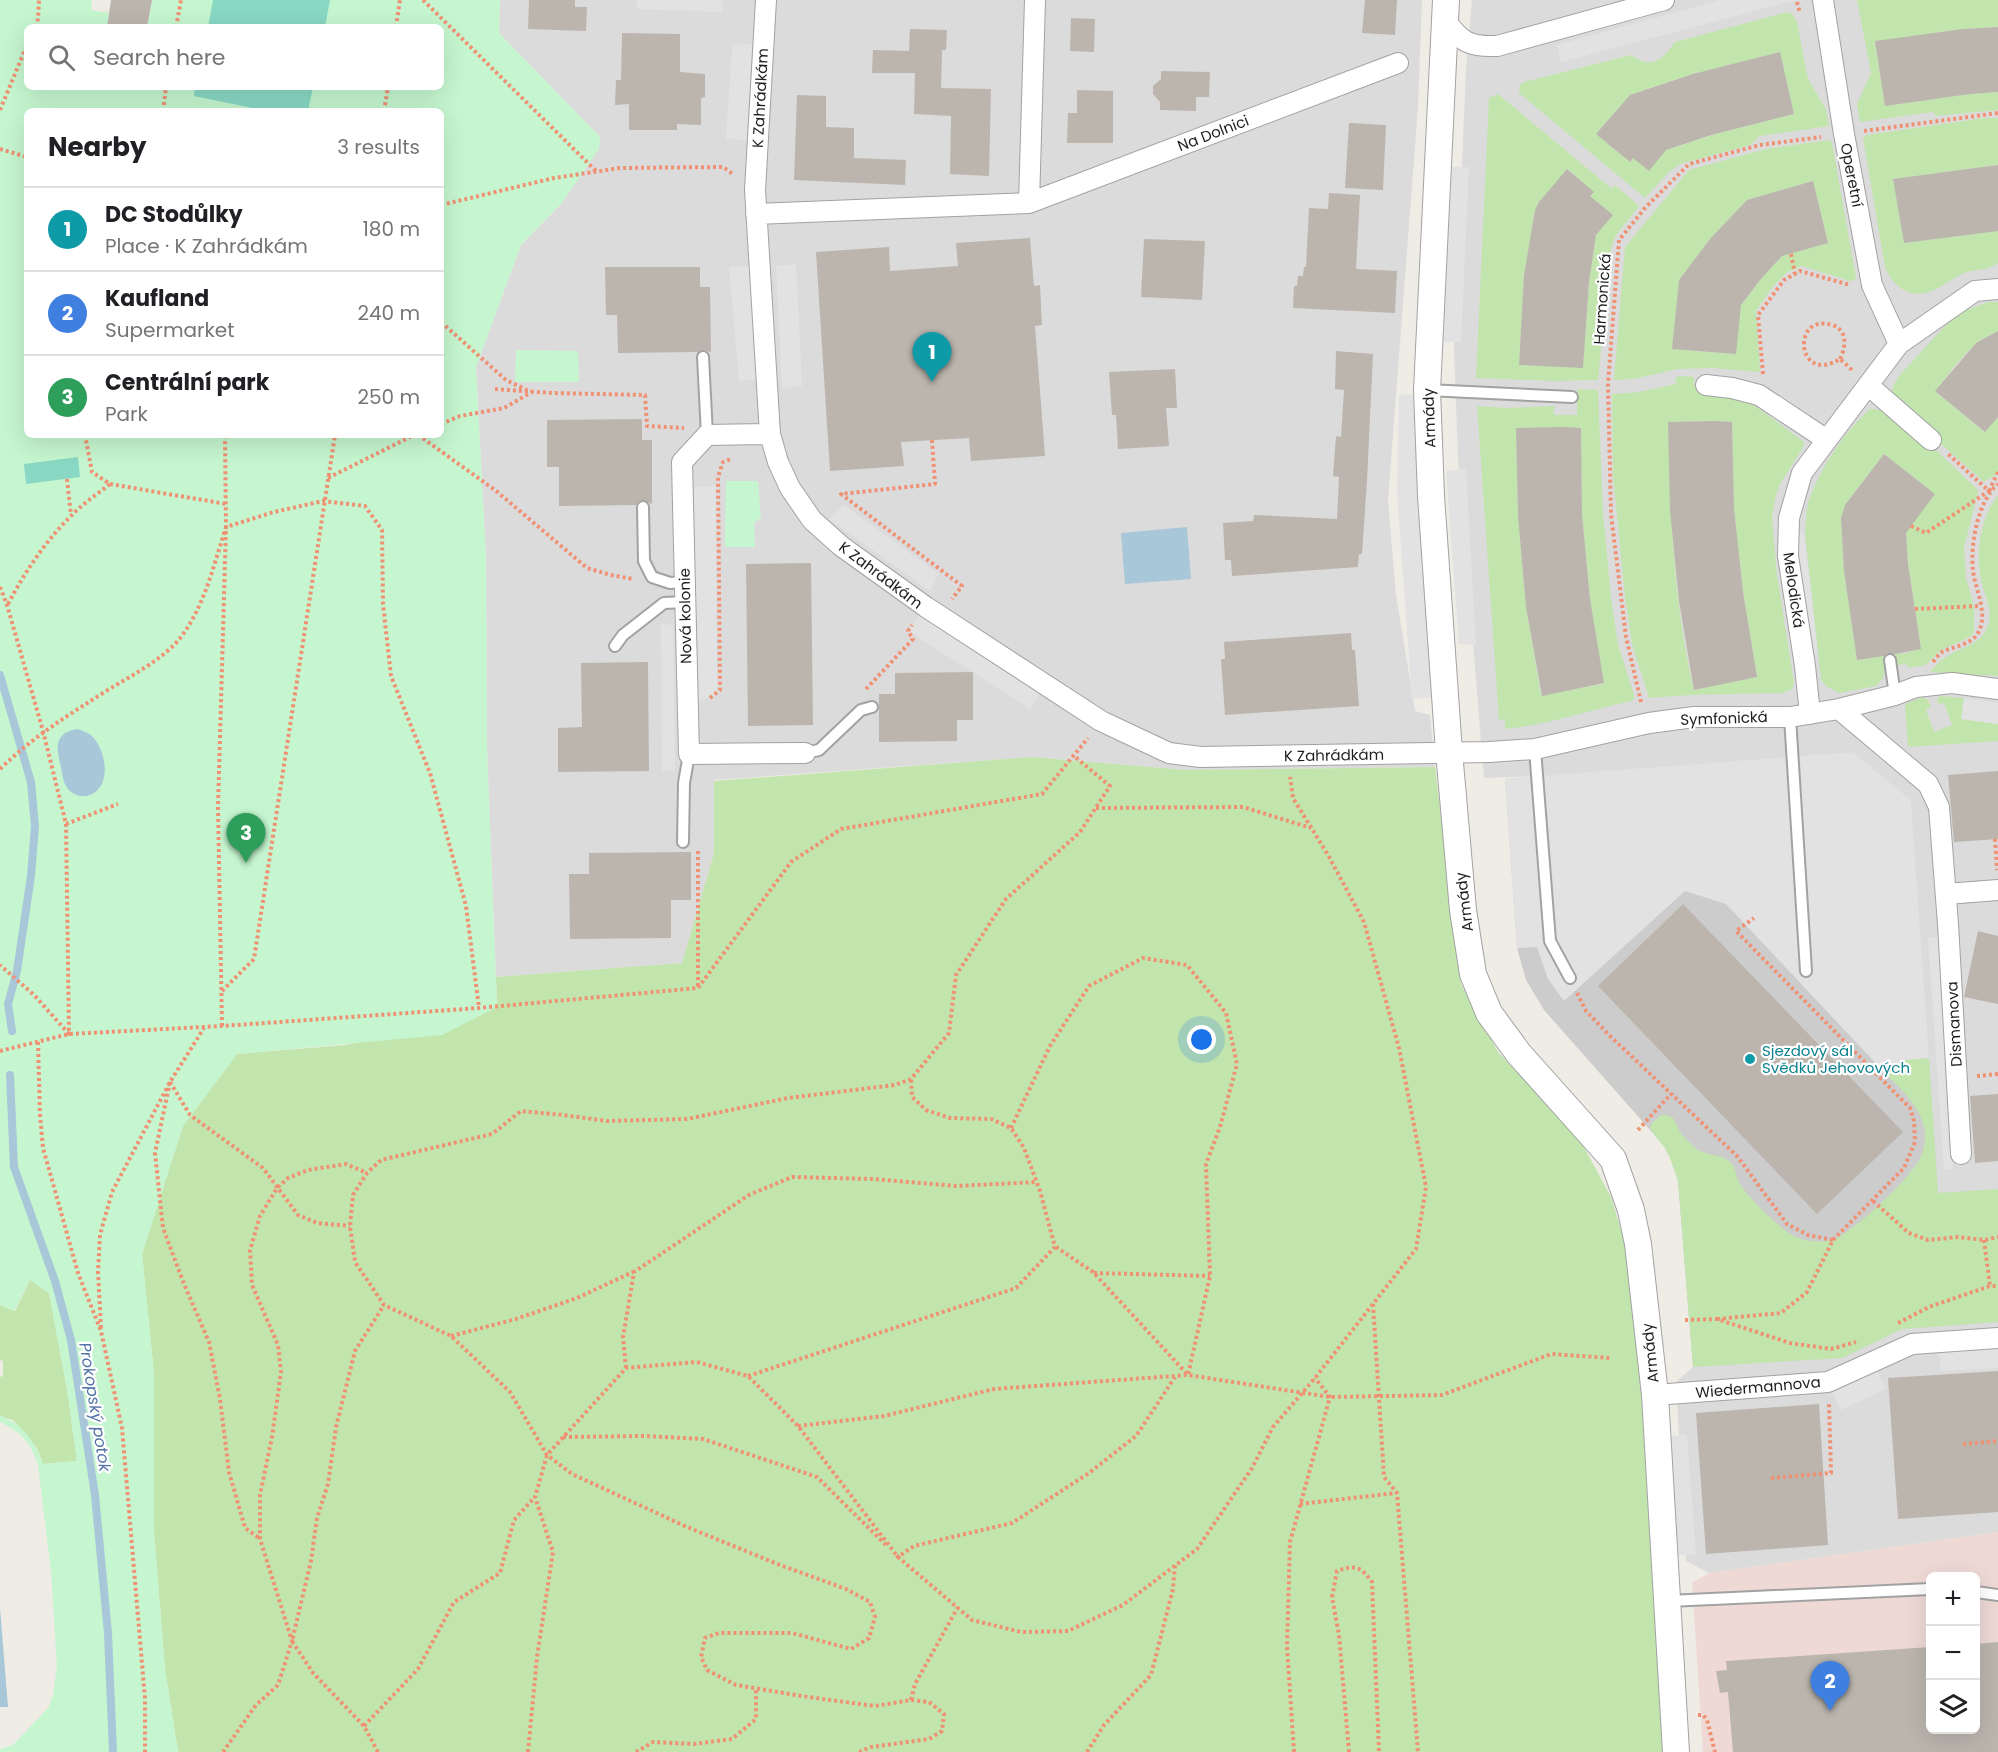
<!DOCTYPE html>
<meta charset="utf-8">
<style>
body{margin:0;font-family:Poppins,sans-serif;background:#f6f6f6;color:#202124}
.controls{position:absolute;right:18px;bottom:18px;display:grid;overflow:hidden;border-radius:9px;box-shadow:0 6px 24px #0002}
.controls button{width:54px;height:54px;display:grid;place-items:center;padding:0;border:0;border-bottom:2px solid #e0e0e0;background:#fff;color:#202124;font:30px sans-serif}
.you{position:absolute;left:1202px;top:1040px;width:21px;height:21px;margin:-15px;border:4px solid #fff;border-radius:50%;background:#1a73e8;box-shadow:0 0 0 9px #1a73e833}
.badge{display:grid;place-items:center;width:39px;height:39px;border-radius:50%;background:#1a73e8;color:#fff;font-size:20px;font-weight:700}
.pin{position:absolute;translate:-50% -50px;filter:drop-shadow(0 2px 3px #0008)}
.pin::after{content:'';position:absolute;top:32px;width:21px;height:18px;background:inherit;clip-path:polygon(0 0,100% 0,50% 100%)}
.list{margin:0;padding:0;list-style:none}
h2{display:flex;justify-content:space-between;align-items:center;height:78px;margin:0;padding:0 24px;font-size:26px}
h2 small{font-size:20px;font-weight:400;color:#757577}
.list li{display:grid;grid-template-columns:39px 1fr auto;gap:18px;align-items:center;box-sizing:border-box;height:84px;padding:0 24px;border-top:2px solid #e0e0e0}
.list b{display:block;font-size:22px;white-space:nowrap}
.list p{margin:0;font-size:20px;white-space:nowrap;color:#757577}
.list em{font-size:20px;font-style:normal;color:#757577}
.icon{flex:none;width:33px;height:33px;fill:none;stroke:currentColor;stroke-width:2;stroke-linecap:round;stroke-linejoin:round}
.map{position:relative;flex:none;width:1998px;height:1752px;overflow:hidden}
.search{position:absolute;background:#fff;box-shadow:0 6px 24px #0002;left:24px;top:24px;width:420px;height:66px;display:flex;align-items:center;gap:15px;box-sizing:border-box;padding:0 21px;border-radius:9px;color:#757577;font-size:22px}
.panel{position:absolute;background:#fff;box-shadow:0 6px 24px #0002;left:24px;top:108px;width:420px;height:330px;border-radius:9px}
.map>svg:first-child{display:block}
.residential{fill:#dcdbdb}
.commercial{fill:#eed9d5;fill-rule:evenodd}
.religious{fill:#ccc}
.grass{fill:#c2e5ae;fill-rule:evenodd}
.park{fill:#c5f6cf;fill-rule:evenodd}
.pitch{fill:#88d8c4}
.parking{fill:#e2e2e2}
.water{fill:#a8c7d9}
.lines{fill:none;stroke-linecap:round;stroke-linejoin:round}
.stream{stroke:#a8c7d9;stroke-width:8}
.building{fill:#bbb5ae}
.service-casing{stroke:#a2a2a2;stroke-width:14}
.minor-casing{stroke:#a2a2a2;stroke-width:22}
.tertiary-casing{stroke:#a2a2a2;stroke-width:28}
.path{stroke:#f09174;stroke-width:4;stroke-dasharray:3 3;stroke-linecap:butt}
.service{stroke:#fff;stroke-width:10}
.minor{stroke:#fff;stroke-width:20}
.tertiary{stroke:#fff;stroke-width:26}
.culture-dot{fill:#0f9aa8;stroke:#fff;stroke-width:2}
.labels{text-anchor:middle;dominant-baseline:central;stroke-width:4.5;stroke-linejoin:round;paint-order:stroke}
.street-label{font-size:15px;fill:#1e1e1e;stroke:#fff}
.culture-label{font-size:15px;fill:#0d838f;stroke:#fff;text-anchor:start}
.water-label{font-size:16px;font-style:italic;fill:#5171a7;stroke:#fff}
</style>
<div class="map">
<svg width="1998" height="1752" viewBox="0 0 1998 1752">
<rect width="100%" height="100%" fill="#eeece5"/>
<path class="residential" d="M500 0H1422L1418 107 1388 500 1396 595 1415 711 1430 715 1435 767 1186 770 1032 757 714 780V853L682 963 496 977 487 749 486 559 476 367 521 245 561 204 598 149 600 137 499 33Z
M1472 0H1998V1189L1938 1193 1911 800 1853 752 1538 776 1484 778 1458 459 1454 349 1466 69Z
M1998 1322V1532L1709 1573 1686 1561 1676 1382 1693 1367 1842 1358 1902 1329Z"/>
<path class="commercial" d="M1998 1532V1752H1703L1692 1583 1709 1573ZM1930 1576H1976V1730H1930Z"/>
<path class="religious" d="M1853 752 1911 800 1938 1193 1998 1189V1322L1902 1329 1842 1358 1693 1367 1678 1181 1673 1163 1664 1146 1651 1131 1544 1010 1526 980 1517 948 1505 779Z"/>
<path class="grass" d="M1857 0H1998V27L1963 29 1875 42 1885 106 1970 94 1998 92V110L1936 116 1933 112 1860 122 1857 104 1871 73Z
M1787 12 1792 14 1797 22 1808 79 1826 109 1829 126 1760 136 1750 145 1680 164 1669 172 1645 198 1519 93 1520 85 1524 82 1631 55C1653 70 1662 60 1675 42ZM1780 52 1794 114 1711 135 1666 150 1633 158 1630 162 1596 134 1630 95 1693 74Z
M1498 94 1612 189 1615 185 1639 206 1615 237 1611 249 1598 380 1554 381 1476 378 1489 98ZM1568 169 1593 192 1590 196 1613 215 1596 235 1589 282 1583 367 1519 365 1524 275 1535 210 1539 202Z
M1984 118H1998V165L1893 179 1904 243 1998 231V263C1989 270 1977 269 1967 272 1953 277 1942 288 1929 292 1909 299 1892 285 1885 267L1863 138 1866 135Z
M1829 140 1832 143 1856 278 1855 280 1850 281 1802 266 1786 273 1771 289 1756 311 1760 370 1758 372 1713 368 1677 369 1634 379 1614 380 1625 247 1689 170 1766 149ZM1813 181 1828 243 1782 256 1760 280 1741 305 1719 353 1672 349 1679 280 1710 239 1747 200Z
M1988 302H1998V333C1973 337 1951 372 1935 391L1984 432 1998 417V473L1984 482 1941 444 1924 420 1895 396 1892 389 1898 377 1956 314Z
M1680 376 1694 377V385L1727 396 1747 400 1804 442V446L1780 484 1775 499 1772 518 1777 576 1794 683 1792 689 1783 693 1691 695 1649 698 1632 644 1625 597 1613 474 1612 394 1639 392 1676 384 1675 378ZM1714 421 1732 422 1734 508 1743 592 1757 677 1694 690C1673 603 1670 511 1669 422Z
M1577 389 1598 390 1603 512 1611 598 1618 644 1635 698 1631 701C1589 710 1548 725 1505 729V719L1499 720 1477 406 1507 408 1554 406V415H1577ZM1516 429H1581L1582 514 1590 599 1604 684 1541 695 1526 607 1518 516Z
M1870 409H1876L1884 412 1911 435 1937 451 1977 489 1978 492 1964 548 1966 578 1974 606V632L1970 637 1941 650 1925 665 1909 668 1905 663 1885 670 1883 678 1876 686 1840 693 1827 687 1821 680 1805 533C1806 523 1806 513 1808 504 1817 473 1845 430 1870 409ZM1884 454 1921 483 1906 533 1908 564 1921 649 1905 653 1857 660 1844 571 1841 518 1845 505Z
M1998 495V676L1930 672C1935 667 1940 660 1946 657 1959 648 1976 646 1985 632 1997 613 1982 594 1980 574 1976 548 1982 516 1998 495Z
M1940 696 1964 698 1962 719 1998 724V741L1908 747 1905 704 1923 697 1928 700 1931 707 1926 710 1934 732 1952 725 1944 703 1938 705 1937 699Z
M1032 757 1186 770 1435 767 1461 984 1498 1052 1580 1140 1611 1197 1634 1273 1663 1752H178L165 1669 154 1532V1374L142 1254 183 1126 237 1054 346 1045 497 1007 496 977 682 963 714 853V781Z
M1929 1058 1938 1193 1998 1189V1322L1902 1329 1842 1358 1693 1367 1678 1181C1674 1170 1671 1159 1665 1148 1660 1141 1653 1135 1650 1127L1654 1121 1661 1115C1674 1114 1674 1119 1679 1130 1682 1136 1689 1142 1694 1147 1705 1157 1723 1153 1731 1163 1736 1168 1736 1177 1740 1184 1748 1197 1778 1227 1792 1235 1805 1242 1822 1244 1836 1238 1855 1231 1912 1176 1921 1157 1924 1150 1925 1141 1925 1134 1923 1109 1903 1091 1886 1074L1905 1060Z
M30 1280 49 1293 67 1389 77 1461 43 1464 37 1448 13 1420 0 1416V1377L3 1376V1361L0 1360V1305L15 1311Z"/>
<path class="park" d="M0 0H92L91 10 109 13 107 27H27V87H441V27H147L152 0H500L499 33 600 137 599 149 561 204 521 245 476 367 486 559 487 749 497 1007 442 1035 237 1054 183 1126 142 1254 154 1374V1532L165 1669 178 1752H0V1749L13 1745 48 1708 53 1696 57 1666 51 1571 38 1465C30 1441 22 1433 0 1422V1416C23 1424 35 1442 43 1464L77 1461 67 1389 49 1293 30 1280 14 1311 0 1305ZM27 111H441V435H27Z
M516 350 578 351 579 382H515Z
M726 481H758L761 517 754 523 755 547H725Z"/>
<path class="pitch" d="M213 0H330L325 27H208Z
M195 87H313L308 111H267L194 96Z
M78 457 80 477 26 484 24 464Z"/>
<path class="parking" d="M637 0H723L722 12 637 9Z
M1720 0H1796L1561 62 1557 45Z
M752 44 747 140 726 139 732 45Z
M1452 167H1469L1461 342H1442Z
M796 264 802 386 782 388 776 266Z
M751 266 758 380 739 381 729 267Z
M1399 394 1414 395 1419 497 1433 697 1412 699 1397 493Z
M1466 469 1476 645 1459 644 1446 471Z
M716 486 717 692 695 705 694 487Z
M844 505 939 574 930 591 829 519Z
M1796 533H1804L1818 653 1809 654Z
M920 614 1041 692 1030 709 908 631Z
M661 624 673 625 675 770 662 771Z
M1964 698 1998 703V724L1961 719Z
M1853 752 1911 800 1929 1058 1905 1060 1886 1074 1726 904 1685 891 1564 1001 1548 979 1537 947 1517 948 1505 779Z
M1938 937 1953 1169 1944 1170 1928 938Z
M1998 1347V1368L1941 1371 1939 1351Z
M1877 1371 1886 1389 1841 1410 1832 1391Z
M1687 1435 1696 1555H1674L1668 1436Z"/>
<path class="water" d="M1187 527 1191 579 1125 584 1121 533Z
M78 729C82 731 87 732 91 735 105 748 112 781 94 793 85 799 71 796 66 786 63 781 62 773 61 767 56 748 54 732 78 729Z
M0 1608 8 1707H0Z"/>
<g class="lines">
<path class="stream" d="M0 675 31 782 35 826 31 876 17 971 8 1004 12 1031
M10 1075 14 1167 55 1281 71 1340 95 1495 108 1633 113 1752"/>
</g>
<path class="building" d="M111 0H152L147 27H107Z
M529 0H575V7H587L586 31 528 29Z
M1365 0H1397L1395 35 1362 33Z
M1071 18 1095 19 1094 52 1070 51Z
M1998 27V92L1970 94 1885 106 1875 41 1963 29Z
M910 29 947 30 946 50H942L941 88 991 89 989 176 950 174 951 116 914 114 915 73H872L873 50 909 51Z
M622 33 680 34V72L705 74V97L701 98V125L677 124V130H629V104L615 105 616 80H621Z
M1780 52 1794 114 1711 135 1666 150 1649 171 1633 158 1630 162 1596 134 1630 95 1693 74Z
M1161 71 1210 72 1209 97H1196V111L1160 110V102L1153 94V86L1161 79Z
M1077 90 1113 91V143H1067L1068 113H1077Z
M797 95 826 96V127L854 128V158L906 160 905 185 794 180Z
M1349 123 1386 125 1383 190 1345 188Z
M1998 165V231L1904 243 1893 179Z
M1567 169 1594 192 1590 196 1613 215 1596 235 1589 282 1583 368 1519 365 1524 275 1535 210 1539 202Z
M1813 181 1828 243 1782 256 1760 280 1741 305 1736 354 1672 349 1679 280 1710 239 1747 200Z
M1329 193 1360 195 1356 269 1397 271 1395 313 1293 308 1294 286H1297L1298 276H1303L1304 267H1306L1309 208 1328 209Z
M1030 238 1034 286 1040 285 1042 325 1035 326 1045 456 971 461 969 438 901 442 904 466 830 471 816 252 889 247 890 271 958 266 956 243Z
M1144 239 1205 241 1202 300 1141 297Z
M605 267H700V287H710L711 352 703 350 698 352 618 353 617 315H606Z
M1998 331V417L1985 432 1935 391 1976 343Z
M1336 351 1373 354 1367 481 1362 554H1359L1358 567 1232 576 1231 560H1225L1223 523 1253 521 1254 515 1337 519 1339 477 1333 476 1336 436 1341 437 1344 390 1335 389Z
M1175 369 1177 408H1166L1169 446 1118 449 1116 415H1112L1109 372Z
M642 419V440H652V504L643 500 639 501 636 505 559 506V467H547V420Z
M1715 421 1732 422 1734 508 1743 592 1757 677 1694 690 1679 601 1670 510 1668 422Z
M1563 427 1581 428 1582 514 1590 599 1604 683 1542 696 1526 607 1518 516 1516 428Z
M1884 454 1935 494 1906 533 1908 564 1921 649 1895 654 1888 653 1884 656 1857 660 1844 571 1841 518 1845 505Z
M811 563 813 725 748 726 746 564Z
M1351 633 1352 650H1355L1359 706 1225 715 1221 659H1225L1224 642Z
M648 662 649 771 558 772V728L582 727 581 663Z
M973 672V720H957V741L879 742V694H895V673Z
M1998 771V839L1954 842 1948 775Z
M691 852V900H671V938L570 939 569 874H589V853Z
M1683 904 1903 1132 1817 1214 1598 986Z
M1978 931 1998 936V1004L1964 997Z
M1998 1094V1161L1975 1163 1970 1096Z
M1998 1371V1512L1898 1519 1888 1378Z
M1819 1404 1828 1545 1706 1554 1696 1413Z
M1998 1642V1752H1733L1728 1692 1720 1693 1716 1671 1727 1670 1726 1661 1930 1647V1730H1976V1644Z"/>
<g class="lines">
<defs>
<path id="service" d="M703 357 707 435
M1427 390 1572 397
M643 507 644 561 652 577 670 583 685 582
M615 646 623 635 664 603 685 602
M1890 660 1895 695
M1790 717 1806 971
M1535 749 1550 941 1570 978
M805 753 819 750 861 710 872 707
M683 842 684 783 689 754
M1976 1592 1998 1595
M1668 1601 1930 1589"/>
<path id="minor" d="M766 0 755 190 770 434 778 462 790 488 812 520 841 546 926 607 1101 721 1169 753 1201 757 1489 752 1535 749 1649 723 1694 717H1790L1839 709 1895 695 1916 687 1952 683 1998 689
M1823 0 1844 134 1872 285 1899 344
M1445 20C1461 42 1469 47 1497 46L1664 0
M1029 203 1035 0
M756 214 1029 203 1398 63
M1706 385 1732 388 1759 395 1827 440
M1868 385 1931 440
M770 434 707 435 682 462 689 754 805 753
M1839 709 1928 784 1939 807 1948 924 1961 1154
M1810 714 1805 666 1788 556 1789 518 1802 473 1899 344 1975 291 1998 289
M1946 894 1998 890
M1655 1395 1828 1382 1912 1344 1998 1338"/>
<path id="tertiary" d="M1446 0 1427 390 1431 496 1449 752 1463 910 1473 974 1489 1013 1519 1054 1613 1159 1631 1210 1638 1244 1655 1395 1676 1752"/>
</defs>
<use href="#service" class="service-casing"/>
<use href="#minor" class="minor-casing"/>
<use href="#tertiary" class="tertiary-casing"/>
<path class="path" d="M423 0 597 172
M1797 2 1800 13
M35 27 38 19 39 0
M176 27 181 0
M396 27 400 0
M0 110 27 45
M163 111 166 87
M384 111 388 87
M1864 131 1998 113
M0 149 27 157
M441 205 554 178 620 168 723 167 734 175
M1791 254 1795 274
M441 322 506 380 527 390
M1840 359C1846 347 1848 330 1832 325 1791 312 1796 386 1840 359L1852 370
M1763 374 1758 315 1784 280 1800 271 1850 285
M495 389 552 393 645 395 647 426 684 428
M441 424 460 416 504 408 532 392
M418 435 495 490 587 568 611 575 633 579
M932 440 935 484 841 494 962 586 952 599
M328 478 414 435
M67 479 71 515
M110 484 226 504
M1989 491 1998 472
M1911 526 1926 533 1989 491 1947 453
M0 587 7 605 43 731 66 824 69 1034 34 995 0 965
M8 604C25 572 44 543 70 517 81 505 96 495 110 484L92 472 85 435
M1915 609 1980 606
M1933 662C1936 658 1939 654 1942 652 1954 646 1971 645 1978 633 1989 614 1975 590 1973 570 1970 545 1978 500 1998 484
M866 689 913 639 908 631 912 625
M710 698 720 690 718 477 723 462 731 459
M1641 702 1626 637 1611 514 1608 384 1619 240 1645 208 1689 164 1760 145 1821 137
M0 769C35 735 70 714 111 688 133 675 166 657 181 637 205 605 214 564 226 527L274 512 323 501 365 506 382 530 383 604 391 676 430 773 466 906 479 1008
M1096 808 1243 807 1311 828
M66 824 118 804
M1995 839 1997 870
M698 851V988
M222 991 254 959 335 435
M1577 993 1586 1011 1610 1036 1737 1156 1787 1224 1808 1235 1833 1240
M222 1026 218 807 226 527 225 435
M38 1042 40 1115 43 1148 78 1273 101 1331 122 1428 145 1699V1752
M0 1051 69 1034 222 1026 479 1008 698 988 791 862 841 829 1042 794 1088 738
M1977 1076 1998 1074
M170 1082 155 1153 163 1228 184 1284 209 1342 220 1399 229 1472 245 1528 259 1538
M170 1082 190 1115 263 1168 298 1215 317 1223 350 1226
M1011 1128 1050 1046 1089 986 1143 958 1187 965 1226 1013 1237 1064 1220 1127 1206 1164 1210 1276 1188 1375
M1638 1130 1671 1094
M1873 1201 1909 1233 1928 1240 1958 1237 1984 1240 1998 1237
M1984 1240 1990 1286
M1056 1247 1093 1272 1188 1375
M1094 1273 1210 1276
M1373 1304 1384 1477 1397 1493 1418 1752
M1717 1319 1781 1313 1807 1292 1833 1240 1904 1168 1915 1142 1914 1121 1910 1108 1736 931 1754 918
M1685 1320 1717 1319 1790 1343 1831 1349 1856 1342
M1898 1323 1929 1307 1990 1286H1998
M101 1328 98 1272 100 1235 112 1192 170 1082 204 1028
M451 1336 516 1319 577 1298 633 1272
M626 1368 623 1337 634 1272 749 1195 792 1177 873 1179 957 1186 1037 1182
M748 1376 1016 1288 1055 1247 1040 1191 1024 1148 1011 1128 991 1119 950 1118 926 1110 912 1097 911 1079
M798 1426 884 1416 994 1389 1188 1375 1330 1397 1442 1395 1551 1354 1611 1358
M563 1437 645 1436 703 1439 817 1477 887 1546
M1963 1444 1998 1441
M1771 1478 1831 1473 1829 1403
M1300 1504 1396 1493
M897 1555 898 1557 914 1546 1012 1523 1089 1473 1136 1436 1175 1377
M911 1700 915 1684 958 1607
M1698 1715H1703L1707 1720 1715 1752
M364 1726 418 1669 454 1602 500 1573 514 1520 534 1498
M223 1752 256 1705 278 1685 292 1641 260 1539V1495L272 1437 281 1372 278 1345 252 1285 250 1250 260 1216 277 1188 288 1178 308 1170 346 1164 367 1173
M378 1752 364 1726 313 1673 292 1641 311 1561 317 1518 328 1484 336 1427 355 1351 384 1305
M528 1752 537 1657 553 1552 535 1497 547 1455 626 1368 697 1362 748 1376 798 1426 898 1557 972 1620 1021 1632 1068 1631 1123 1605 1197 1549 1252 1468 1273 1427 1315 1378 1416 1249 1426 1187 1399 1048 1364 922 1328 855 1293 798 1290 777
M636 1752 653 1742 694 1744 732 1739 756 1719V1688
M859 1752 871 1747 929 1739 942 1731 944 1714 929 1702 911 1700 875 1706 808 1697 736 1685 707 1670 701 1657 705 1638 719 1633H792L851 1649 869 1638 875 1617 870 1602 846 1589 780 1565 687 1527 572 1474 547 1455 510 1392 451 1336 384 1305 355 1262 350 1226 353 1195 367 1173 381 1160 492 1134 521 1111 563 1115 607 1121 687 1119 788 1098 895 1085 911 1079 949 1033 956 975 1006 899 1080 832 1110 786 1074 756
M1087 1752 1104 1725 1151 1675 1173 1589 1175 1565
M1294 1752 1287 1647 1290 1542 1330 1397 1315 1378
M1349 1752 1339 1635 1332 1597 1337 1571C1356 1564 1361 1567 1372 1582L1379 1752"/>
<use href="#service" class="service"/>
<use href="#minor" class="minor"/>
<use href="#tertiary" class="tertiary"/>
</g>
<circle class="culture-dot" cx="1750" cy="1059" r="6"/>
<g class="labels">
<g class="street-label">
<text transform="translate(760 98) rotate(-87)">K Zahrádkám</text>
<text transform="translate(1213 133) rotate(-21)">Na Dolnici</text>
<text transform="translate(1852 175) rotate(79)">Operetní</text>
<text transform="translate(1602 299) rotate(-86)">Harmonická</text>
<text transform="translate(1429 418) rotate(-92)">Armády</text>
<text transform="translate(881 575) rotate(37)">K Zahrádkám</text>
<text transform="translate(1794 590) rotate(82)">Melodická</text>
<text transform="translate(685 616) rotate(-91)">Nová kolonie</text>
<text transform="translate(1724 718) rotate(-2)">Symfonická</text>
<text transform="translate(1334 755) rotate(-1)">K Zahrádkám</text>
<text transform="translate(1464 902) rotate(-97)">Armády</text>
<text transform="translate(1954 1024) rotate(-93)">Dismanova</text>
<text transform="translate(1650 1353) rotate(-96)">Armády</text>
<text transform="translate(1758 1387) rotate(-5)">Wiedermannova</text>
</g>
<g class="culture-label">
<text x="1762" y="1050">Sjezdový sál<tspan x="1762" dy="17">Svědků Jehovových</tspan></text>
</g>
<g class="water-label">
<text transform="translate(95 1407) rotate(81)">Prokopský potok</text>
</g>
</g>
</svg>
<div class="controls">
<button>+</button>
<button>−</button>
<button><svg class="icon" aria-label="layers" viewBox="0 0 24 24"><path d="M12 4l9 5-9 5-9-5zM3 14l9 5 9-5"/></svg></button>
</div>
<div class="you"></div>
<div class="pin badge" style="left:932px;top:382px;background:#0f9aa8">1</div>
<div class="pin badge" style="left:1830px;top:1711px;background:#3f7fe0">2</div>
<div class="pin badge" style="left:246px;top:863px;background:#2e9e5b">3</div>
<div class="search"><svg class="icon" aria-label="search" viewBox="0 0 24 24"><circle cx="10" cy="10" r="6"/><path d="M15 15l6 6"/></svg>Search here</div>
<section class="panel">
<h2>Nearby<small>3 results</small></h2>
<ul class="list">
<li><span class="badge" style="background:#0f9aa8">1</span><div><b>DC Stodůlky</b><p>Place · K Zahrádkám</p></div><em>180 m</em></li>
<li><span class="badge" style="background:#3f7fe0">2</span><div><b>Kaufland</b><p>Supermarket</p></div><em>240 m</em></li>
<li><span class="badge" style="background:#2e9e5b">3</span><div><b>Centrální park</b><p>Park</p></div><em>250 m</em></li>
</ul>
</section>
</div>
